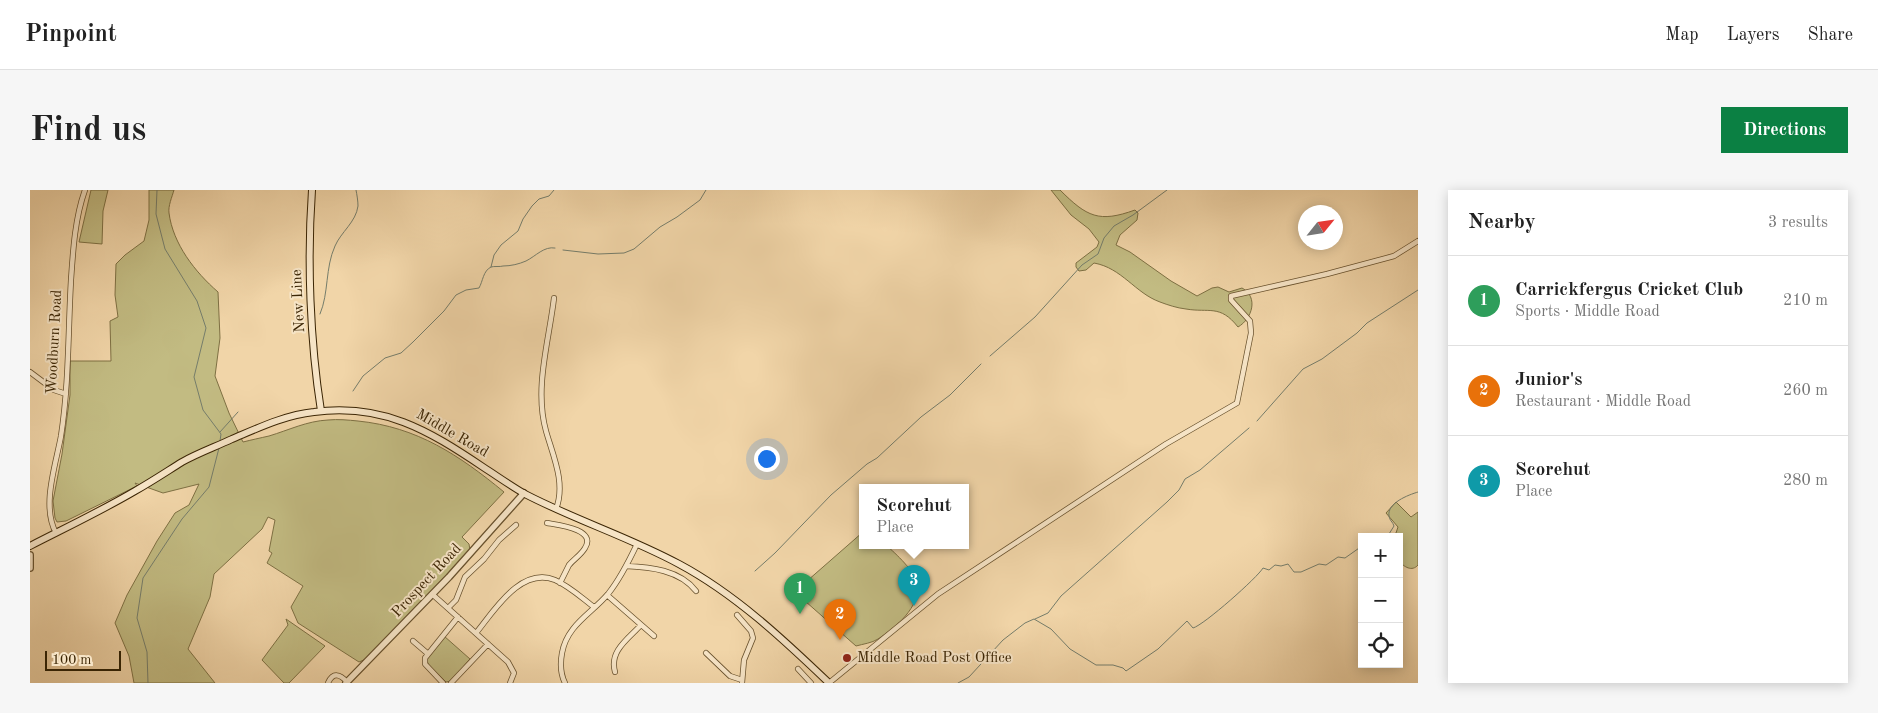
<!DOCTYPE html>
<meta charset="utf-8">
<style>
body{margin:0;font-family:"Old Standard TT",serif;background:#f6f6f6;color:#222}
.controls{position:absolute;right:15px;bottom:15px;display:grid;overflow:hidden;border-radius:0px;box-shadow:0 2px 12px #0003}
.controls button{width:45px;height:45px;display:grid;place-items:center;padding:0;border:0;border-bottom:1px solid #e0e0e0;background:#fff;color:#222;font:25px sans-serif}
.compass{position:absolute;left:1268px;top:15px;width:45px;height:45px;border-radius:50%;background:#fff;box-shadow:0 2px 12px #0003;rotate:60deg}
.scale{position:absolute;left:15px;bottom:12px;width:76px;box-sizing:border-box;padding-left:5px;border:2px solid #3b2504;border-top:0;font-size:14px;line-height:18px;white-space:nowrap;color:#3b2504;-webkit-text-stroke:4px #f6e4c6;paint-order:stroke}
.you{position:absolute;left:736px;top:268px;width:18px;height:18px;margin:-12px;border:4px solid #fff;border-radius:50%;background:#1a73e8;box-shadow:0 0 0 8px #1a73e833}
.badge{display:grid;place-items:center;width:32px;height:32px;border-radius:50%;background:#0b8043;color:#fff;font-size:16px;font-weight:700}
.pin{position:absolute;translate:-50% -41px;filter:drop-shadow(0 1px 2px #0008)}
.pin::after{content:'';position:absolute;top:26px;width:18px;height:15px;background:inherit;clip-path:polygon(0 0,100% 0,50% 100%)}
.popup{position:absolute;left:829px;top:294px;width:110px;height:65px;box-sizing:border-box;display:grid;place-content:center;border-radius:0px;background:#fff;filter:drop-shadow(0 1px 4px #0005);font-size:16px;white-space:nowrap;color:#767676}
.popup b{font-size:19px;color:#222}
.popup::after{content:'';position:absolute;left:50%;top:100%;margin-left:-10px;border:10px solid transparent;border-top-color:#fff}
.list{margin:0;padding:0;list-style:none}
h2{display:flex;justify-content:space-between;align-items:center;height:65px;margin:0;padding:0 20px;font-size:21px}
h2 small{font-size:16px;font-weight:400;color:#767676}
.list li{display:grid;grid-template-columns:32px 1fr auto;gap:15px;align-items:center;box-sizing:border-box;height:90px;padding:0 20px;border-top:1px solid #e0e0e0}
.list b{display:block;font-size:19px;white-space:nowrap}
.list p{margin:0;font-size:16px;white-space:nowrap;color:#767676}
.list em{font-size:16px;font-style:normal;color:#767676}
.icon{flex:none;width:28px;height:28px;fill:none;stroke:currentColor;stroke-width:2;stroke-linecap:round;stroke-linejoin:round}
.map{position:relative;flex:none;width:1388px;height:493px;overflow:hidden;border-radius:0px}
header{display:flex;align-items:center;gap:30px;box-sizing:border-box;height:70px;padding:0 25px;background:#fff;border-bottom:1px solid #e0e0e0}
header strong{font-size:24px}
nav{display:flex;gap:28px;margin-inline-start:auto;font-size:18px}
.intro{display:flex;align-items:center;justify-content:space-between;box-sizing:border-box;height:120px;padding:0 30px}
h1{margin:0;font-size:35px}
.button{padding:12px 22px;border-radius:0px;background:#0b8043;color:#fff;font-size:18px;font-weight:700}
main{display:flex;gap:30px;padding:0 30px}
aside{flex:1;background:#fff;border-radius:0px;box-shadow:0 2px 12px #0003}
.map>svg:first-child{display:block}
.green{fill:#c2bb82;stroke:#7e7043}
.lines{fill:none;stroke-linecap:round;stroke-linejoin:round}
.stream{stroke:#757d6b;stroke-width:1}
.minor-casing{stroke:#68512d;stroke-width:6}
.tertiary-casing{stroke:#68512d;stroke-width:8}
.secondary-casing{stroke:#3b2504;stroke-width:8}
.minor{stroke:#f6e4c6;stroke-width:4.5}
.tertiary{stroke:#f6e4c6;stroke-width:5.5}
.secondary{stroke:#f6e4c6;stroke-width:6}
.poi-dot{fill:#8f2418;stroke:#f6e4c6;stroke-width:2}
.labels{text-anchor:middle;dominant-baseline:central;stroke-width:4;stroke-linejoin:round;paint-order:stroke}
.street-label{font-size:15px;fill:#3b2504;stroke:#f6e4c6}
.poi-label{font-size:15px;fill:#3b2504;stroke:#f6e4c6;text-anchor:start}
</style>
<header>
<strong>Pinpoint</strong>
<nav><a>Map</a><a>Layers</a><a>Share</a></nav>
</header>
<div class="intro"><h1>Find us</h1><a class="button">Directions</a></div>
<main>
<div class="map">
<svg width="1388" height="493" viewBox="0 0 1388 493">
<rect width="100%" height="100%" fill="#f1d5a8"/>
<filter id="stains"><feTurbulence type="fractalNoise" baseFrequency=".004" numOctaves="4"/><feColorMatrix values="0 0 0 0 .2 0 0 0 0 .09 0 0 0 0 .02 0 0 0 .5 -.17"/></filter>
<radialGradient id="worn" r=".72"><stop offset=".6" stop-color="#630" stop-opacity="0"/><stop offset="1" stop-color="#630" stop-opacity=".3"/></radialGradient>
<path class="green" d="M61 0H78L73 21 72 54 49 52Z
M119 0H144C142 7 138 16 139 23 143 54 165 82 188 102L190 148 185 186 199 223 213 252C221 250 230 248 239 246 259 240 277 231 298 230 308 229 318 230 328 231 387 237 429 265 474 302L432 347 439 354 440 360 336 469 329 472 268 433 261 417 273 396 237 373 242 363 239 361 245 330 238 327 232 339 184 384 180 407 158 459 185 493H104L99 466 85 433 97 405 127 351 145 323 159 315 169 294 133 303 105 293 107 296 36 331 27 332 25 328 23 311 32 264 40 205V171H81L80 131 88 127 85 105 86 74 95 65 114 51 119 30Z
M1021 0H1030C1057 27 1069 33 1105 20L1108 23 1107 30 1090 45 1086 55 1100 62 1141 91 1167 106 1182 98 1188 97 1199 102 1212 98C1229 107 1222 129 1208 137 1190 114 1179 123 1156 119 1147 118 1138 115 1130 112 1105 103 1092 78 1064 73L1056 80 1049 81 1046 77V73L1067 57 1069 52 1059 39 1041 25Z
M1366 312 1381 327 1388 322V375C1382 382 1374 377 1369 371V347H1360L1366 343 1368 337 1356 323Z
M833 342V355H856C866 364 885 381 887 394 891 417 865 438 848 449 842 453 833 454 826 456L775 411 779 405 769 398Z
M256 429 295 456 259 493H254L232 470 258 435Z
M414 446 440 469 421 491 416 492 398 474 397 469Z"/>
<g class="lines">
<path class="stream" d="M127 0 126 24 135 59 167 111 176 138 164 187 173 220 191 244 190 251
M533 60 568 64 594 63 604 59 630 37 647 27 670 10 676 0
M461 77 464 65 471 55 488 41 493 29 502 16 509 9 519 6 524 0
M290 124C299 103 295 78 305 56 311 42 326 32 328 16 328 11 327 5 326 0
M960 166 1005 127 1052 75 1068 64 1074 48 1084 36 1103 25 1137 0
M323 201 333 186 355 168 371 163 383 152 414 121 426 105 436 100 449 98C453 91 453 81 461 77 464 76 470 77 473 76 481 76 489 74 496 71 506 66 514 56 525 58
M1227 231 1273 179 1292 169 1327 143 1337 133 1388 100
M190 242 208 222
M1354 347 1359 344 1364 336C1363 332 1359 330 1359 326 1357 313 1378 305 1388 302
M725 381 745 363 801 305 837 274 847 268 891 227 920 205 951 174
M1005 429 1018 423 1031 406 1137 312 1149 300 1155 289 1170 280 1219 238
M118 493 117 462 107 428 113 388 152 329 179 297 189 258
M928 493 939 487 973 450 995 433 1004 429 1021 439 1040 459 1066 475H1083L1093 478 1096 481 1128 459 1157 431 1163 438C1174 435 1228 387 1233 378L1239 380 1245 375 1251 376 1258 374 1264 382H1271L1289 374 1296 375 1308 367 1315 368 1332 356"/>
<defs>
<path id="minor" d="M524 108C519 151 504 198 516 241 523 266 536 293 526 319
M0 182 24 200 36 204
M517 333C528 335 567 339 555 358 551 365 544 369 539 375 536 381 533 387 530 393
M26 343C11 316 26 274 31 246 39 194 38 142 41 90 43 60 45 28 55 0
M596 376C620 377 650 380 666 401
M402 404 478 472 484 483 480 493
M577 405 624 446
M418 418 426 410 435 387 454 369 469 350 486 335
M707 425 721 441 723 448 714 470 712 493
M446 443C464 421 491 376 525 390 539 396 552 408 564 417
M383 451 397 463
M676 463 700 486 712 490
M768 479 781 493
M585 482C579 461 598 449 611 435
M298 493C303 482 310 484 317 492
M413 493 395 474V468L428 427
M421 493 458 454
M535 493C530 483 530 474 532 463 537 435 561 424 578 404 590 389 599 371 607 354
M799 493 908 404 1136 254 1207 213 1221 143 1220 131 1201 110V106L1297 84 1364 66 1388 51"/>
<path id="tertiary" d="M0 365V378
M316 493 419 387 494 303"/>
<path id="secondary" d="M282 0C277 70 280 151 291 221
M0 356C35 338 71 321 105 301 121 292 136 282 152 272 168 263 185 257 202 249 228 238 255 225 284 222 353 213 398 240 453 277 467 286 481 296 495 304 545 330 599 347 649 374 705 404 753 449 799 493"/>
</defs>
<use href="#minor" class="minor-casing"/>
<use href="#tertiary" class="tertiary-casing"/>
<use href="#secondary" class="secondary-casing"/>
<use href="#minor" class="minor"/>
<use href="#tertiary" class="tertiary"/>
<use href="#secondary" class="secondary"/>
</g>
<circle class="poi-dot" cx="817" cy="468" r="5"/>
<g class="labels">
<g class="street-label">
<text transform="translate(269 111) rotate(-93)">New Line</text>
<text transform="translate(25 152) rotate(-87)">Woodburn Road</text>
<text transform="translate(422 244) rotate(30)">Middle Road</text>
<text transform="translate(397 391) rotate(-47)">Prospect Road</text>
</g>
<g class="poi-label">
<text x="827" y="468">Middle Road Post Office</text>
</g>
</g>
<rect width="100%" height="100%" filter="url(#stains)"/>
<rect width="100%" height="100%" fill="url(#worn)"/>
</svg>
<div class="controls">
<button>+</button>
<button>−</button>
<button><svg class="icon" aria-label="locate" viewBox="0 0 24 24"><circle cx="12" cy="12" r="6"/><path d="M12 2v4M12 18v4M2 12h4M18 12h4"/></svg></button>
</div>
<svg class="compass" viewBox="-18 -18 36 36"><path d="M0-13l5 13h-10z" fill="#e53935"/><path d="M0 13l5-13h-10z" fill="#767676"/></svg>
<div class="scale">100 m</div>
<div class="you"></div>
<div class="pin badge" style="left:770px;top:424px;background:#2e9e5b">1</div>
<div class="pin badge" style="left:810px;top:450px;background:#e8710a">2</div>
<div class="pin badge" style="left:884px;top:416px;background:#0f9aa8">3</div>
<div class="popup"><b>Scorehut</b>Place</div>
</div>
<aside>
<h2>Nearby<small>3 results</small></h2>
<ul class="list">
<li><span class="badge" style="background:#2e9e5b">1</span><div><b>Carrickfergus Cricket Club</b><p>Sports · Middle Road</p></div><em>210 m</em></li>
<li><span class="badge" style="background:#e8710a">2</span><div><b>Junior's</b><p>Restaurant · Middle Road</p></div><em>260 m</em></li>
<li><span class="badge" style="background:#0f9aa8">3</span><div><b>Scorehut</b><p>Place</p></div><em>280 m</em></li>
</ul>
</aside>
</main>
